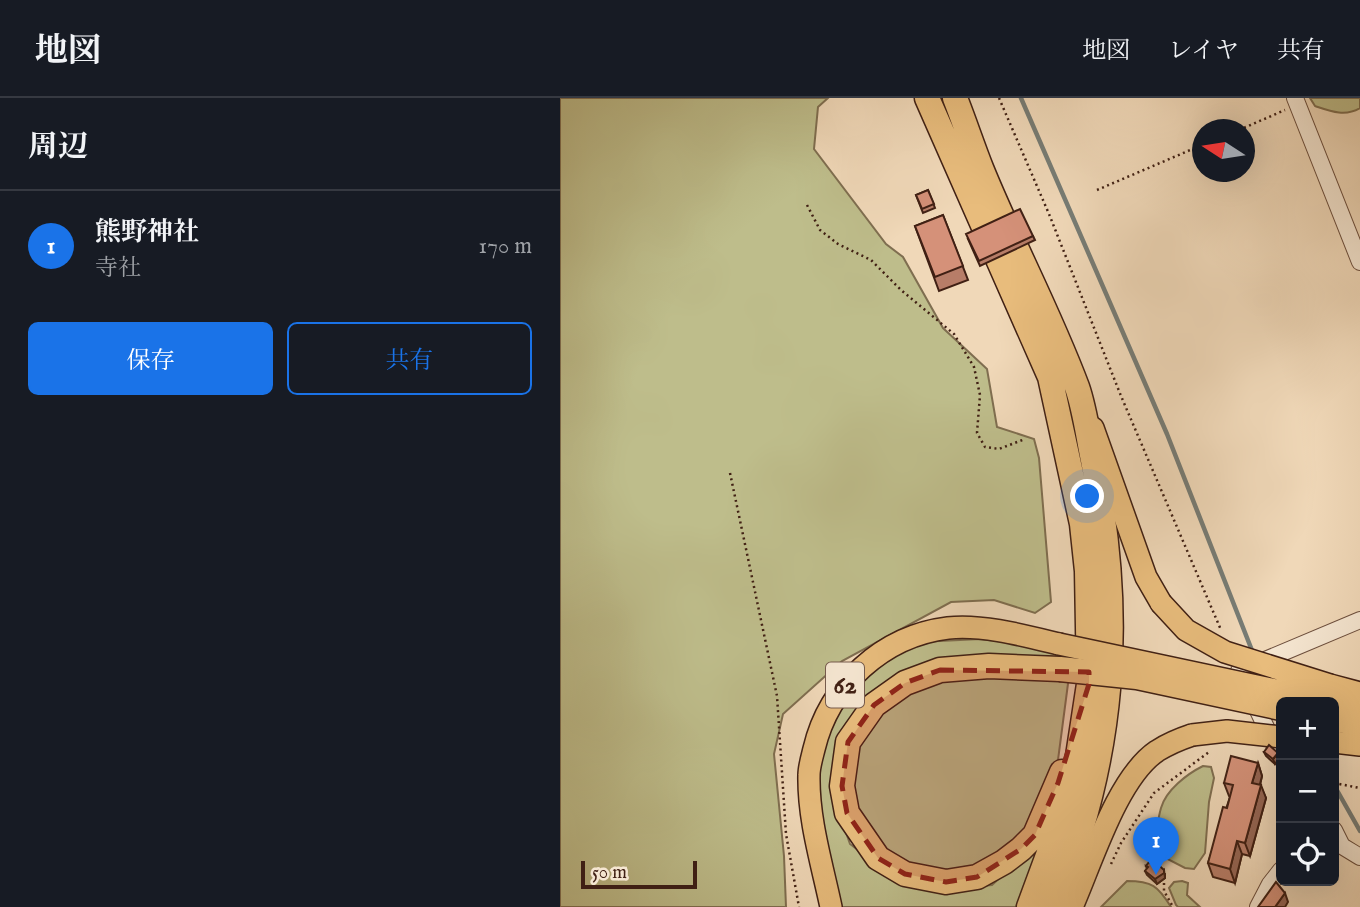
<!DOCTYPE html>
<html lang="ja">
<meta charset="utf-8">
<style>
body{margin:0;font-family:"IM FELL English","Noto Serif JP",serif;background:#242831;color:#f1f3f6}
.controls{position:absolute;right:21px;bottom:21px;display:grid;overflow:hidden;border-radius:10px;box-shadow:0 7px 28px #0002}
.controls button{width:63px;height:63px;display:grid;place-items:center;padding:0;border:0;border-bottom:2px solid #363941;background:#171b24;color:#f1f3f6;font:35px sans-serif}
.compass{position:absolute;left:632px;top:21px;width:63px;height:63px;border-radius:50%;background:#171b24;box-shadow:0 7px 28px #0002;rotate:282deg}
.scale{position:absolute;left:21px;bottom:18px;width:116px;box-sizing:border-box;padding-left:7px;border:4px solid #402014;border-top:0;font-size:19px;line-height:24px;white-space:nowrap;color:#402014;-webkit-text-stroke:5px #f5e6d1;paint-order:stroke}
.you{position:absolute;left:528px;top:399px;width:24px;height:24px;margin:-18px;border:5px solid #fff;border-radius:50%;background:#1a73e8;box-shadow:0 0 0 10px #1a73e833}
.badge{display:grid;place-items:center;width:46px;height:46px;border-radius:50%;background:#1a73e8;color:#fff;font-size:23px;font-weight:700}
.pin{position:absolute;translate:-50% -58px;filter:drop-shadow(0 2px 4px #0008)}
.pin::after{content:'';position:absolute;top:37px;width:24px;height:21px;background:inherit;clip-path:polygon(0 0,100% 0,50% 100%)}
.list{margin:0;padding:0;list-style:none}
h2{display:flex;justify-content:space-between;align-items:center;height:91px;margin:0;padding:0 28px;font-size:30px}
h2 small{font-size:23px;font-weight:400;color:#9ea1a6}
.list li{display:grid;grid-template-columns:46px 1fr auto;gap:21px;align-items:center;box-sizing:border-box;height:112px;padding:0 28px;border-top:2px solid #363941}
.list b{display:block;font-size:26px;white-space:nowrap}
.list p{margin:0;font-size:23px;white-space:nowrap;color:#9ea1a6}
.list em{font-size:23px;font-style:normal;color:#9ea1a6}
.actions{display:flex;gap:14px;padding:21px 28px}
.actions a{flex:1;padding:16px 0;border:2px solid #1a73e8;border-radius:10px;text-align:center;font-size:24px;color:#1a73e8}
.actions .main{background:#1a73e8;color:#fff}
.icon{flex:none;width:38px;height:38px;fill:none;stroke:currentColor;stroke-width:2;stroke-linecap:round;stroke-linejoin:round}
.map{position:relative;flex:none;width:800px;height:809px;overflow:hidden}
header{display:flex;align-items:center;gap:42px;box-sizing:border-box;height:98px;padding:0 35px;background:#171b24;border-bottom:2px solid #363941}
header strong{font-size:33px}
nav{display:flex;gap:38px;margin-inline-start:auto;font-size:24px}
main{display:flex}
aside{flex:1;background:#171b24}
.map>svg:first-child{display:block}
.green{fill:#bebd8b;stroke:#7f6e50;stroke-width:2}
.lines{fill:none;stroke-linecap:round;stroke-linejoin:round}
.stream{stroke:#777c75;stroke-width:4.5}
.minor-casing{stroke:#6c4e3d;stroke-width:18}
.major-casing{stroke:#402014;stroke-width:24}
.highway-casing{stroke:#402014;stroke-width:27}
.path{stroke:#402014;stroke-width:2.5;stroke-dasharray:2 3.5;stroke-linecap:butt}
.minor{stroke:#f5e6d1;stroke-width:16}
.major{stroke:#e8bc7c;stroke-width:21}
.highway{stroke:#e8bc7c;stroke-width:24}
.major-bridge-casing{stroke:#402014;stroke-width:24;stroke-linecap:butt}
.highway-bridge-casing{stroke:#402014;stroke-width:27;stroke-linecap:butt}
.major-bridge{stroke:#e8bc7c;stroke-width:21}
.highway-bridge{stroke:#e8bc7c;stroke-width:24}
.wall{fill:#b77d68;stroke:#402014;stroke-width:2}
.shaded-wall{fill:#956655;stroke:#402014;stroke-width:2}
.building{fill:#d59179;stroke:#402014;stroke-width:2}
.marked{fill:#8f2418;fill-opacity:0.2;stroke:#8f2418;stroke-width:5;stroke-dasharray:14 9;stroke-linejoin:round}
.labels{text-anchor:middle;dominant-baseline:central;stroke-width:5;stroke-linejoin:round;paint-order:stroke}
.shield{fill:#f5e6d1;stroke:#765b4d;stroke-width:2}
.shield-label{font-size:26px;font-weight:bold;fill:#402014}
</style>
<header>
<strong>地図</strong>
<nav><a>地図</a><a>レイヤ</a><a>共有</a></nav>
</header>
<main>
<aside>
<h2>周辺<small></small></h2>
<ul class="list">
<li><span class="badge">1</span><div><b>熊野神社</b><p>寺社</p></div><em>170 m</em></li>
</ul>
<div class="actions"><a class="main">保存</a><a>共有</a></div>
</aside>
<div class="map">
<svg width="800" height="809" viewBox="0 0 800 809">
<rect width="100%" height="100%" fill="#f0d8b8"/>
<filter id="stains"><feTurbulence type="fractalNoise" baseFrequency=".00286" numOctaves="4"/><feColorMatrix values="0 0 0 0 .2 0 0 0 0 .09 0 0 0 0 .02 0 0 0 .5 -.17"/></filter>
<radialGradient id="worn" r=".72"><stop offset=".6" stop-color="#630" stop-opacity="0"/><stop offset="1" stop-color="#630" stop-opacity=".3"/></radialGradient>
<path class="green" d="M0 0H268L258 9 254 51 326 146 343 159 383 230 427 271 437 329 474 341 479 360 491 504 475 515 434 502 391 504 282 563 223 616 214 656 224 758 226 809H0Z
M750 0H800V10C785 19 770 13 755 8Z
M420 541 495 550 496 560 404 558 298 610 276 706 290 746 333 779 389 791 432 787 471 751 487 726 466 791 456 809H279L256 702 259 662 270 624 287 593 320 564 360 544Z
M509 578 498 662 477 716 444 756 405 774 365 773 326 756 295 710 293 654 327 608 354 590 386 582 415 579Z
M643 668 651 669 654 680 649 704 645 755 634 771 625 770 592 753C596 739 597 724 601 710 606 692 627 676 643 668Z
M567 783C592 783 598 788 611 809H541Z
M622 783 628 785 627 797 640 809H618L616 807 609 790 614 784Z"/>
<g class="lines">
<path class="stream" d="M461 0 607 336 693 555
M774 687 800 733"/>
<defs>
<path id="minor" d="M735 0 800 164
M721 654 714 646 679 573 800 522
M774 732 782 748 800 759
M698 809 710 786 721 772"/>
<path id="major" d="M533 330 586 479 601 505
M770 587 800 595
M774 605 800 610
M774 644 800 647
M271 809C262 766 248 721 249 677 249 669 252 659 254 651 269 587 323 538 388 530 422 526 466 538 499 546
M512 809C532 764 557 680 597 653 608 646 620 641 632 637"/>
<path id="highway" d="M367 0 490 279 522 426 527 473 529 586 518 658 504 714 469 809
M395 0C404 23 412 47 421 70 451 144 489 214 517 289 525 312 528 338 533 362 565 518 555 662 493 809
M500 571 429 568 380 572 345 585 314 607 288 644 282 688 287 715 318 760 345 776 386 784 417 779 444 764 461 751 475 737 502 674
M774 621 800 626"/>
</defs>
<use href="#minor" class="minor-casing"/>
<use href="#major" class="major-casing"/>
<use href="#highway" class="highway-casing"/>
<path class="path" d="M439 0 489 116 561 298 661 532
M679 32 725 12
M537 92 642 47
M247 107 260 132 278 146 311 162 341 192 394 236 414 269 420 297 417 335 425 349 439 351 465 341
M170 375 217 598 226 736 239 809
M774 685 800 690
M551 766 561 745 594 695 649 654
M604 785V793L613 809"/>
<use href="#minor" class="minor"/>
<use href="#major" class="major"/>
<use href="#highway" class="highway"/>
<defs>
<path id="major-bridge" d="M601 505 626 532 665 554 770 587
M499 546 772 604
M632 637 667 633 721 639"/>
<path id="highway-bridge" d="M500 571 577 579 721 610"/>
</defs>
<use href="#major-bridge" class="major-bridge-casing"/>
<use href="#highway-bridge" class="highway-bridge-casing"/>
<use href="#major-bridge" class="major-bridge"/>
<use href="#highway-bridge" class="highway-bridge"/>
</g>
<path class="wall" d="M368 92 375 110 363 115 356 97Z
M383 117 408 182 379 193 355 128Z
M473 138 475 142 420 168 408 141Z
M704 654 718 655 720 659 715 666 706 658Z
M698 665 702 678 700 687 706 700 690 758 682 756 675 785 653 779 648 765 670 699 669 698 664 685Z
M586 768 605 776V780L597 786 587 777 585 773 587 771Z"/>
<path class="shaded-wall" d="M718 655 720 659 715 666 713 661Z
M698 665 702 678 697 698 692 685Z
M701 687 706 700 690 758 685 745Z
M677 743 682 756 675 785 670 771Z
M604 772 605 780 597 786 595 781Z
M725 795 728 804 725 809H715Z"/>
<path class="building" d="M368 92 374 106 362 111 356 97Z
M460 111 473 138 419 163 406 136Z
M383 117 403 168 375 179 355 128Z
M709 647 718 655 713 661 704 654Z
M671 658 698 665 692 685 701 687 685 745 677 743 670 771 648 765 663 709 667 710 673 687 664 685Z
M594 763 604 772V775L595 781 585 773 588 769 586 768 589 764 592 766Z
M716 784 725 795 715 809H698Z"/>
<path class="marked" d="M380 572 529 574V586L498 685 475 737 461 751 417 779 386 784 345 776 318 760 287 715 282 688 288 644 314 607 345 585Z"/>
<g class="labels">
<rect class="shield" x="266" y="564.5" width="38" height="45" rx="5"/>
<g class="shield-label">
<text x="285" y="587">62</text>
</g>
</g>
<rect width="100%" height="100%" filter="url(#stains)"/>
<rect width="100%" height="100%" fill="url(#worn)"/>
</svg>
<div class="controls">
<button>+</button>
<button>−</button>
<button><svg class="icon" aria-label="locate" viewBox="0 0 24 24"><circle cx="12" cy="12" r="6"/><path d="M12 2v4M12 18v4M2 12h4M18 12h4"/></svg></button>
</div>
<svg class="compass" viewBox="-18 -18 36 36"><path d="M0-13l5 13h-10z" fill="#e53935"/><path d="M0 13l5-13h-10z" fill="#9ea1a6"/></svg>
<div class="scale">50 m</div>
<div class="you"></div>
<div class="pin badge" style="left:596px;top:777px">1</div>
</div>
</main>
